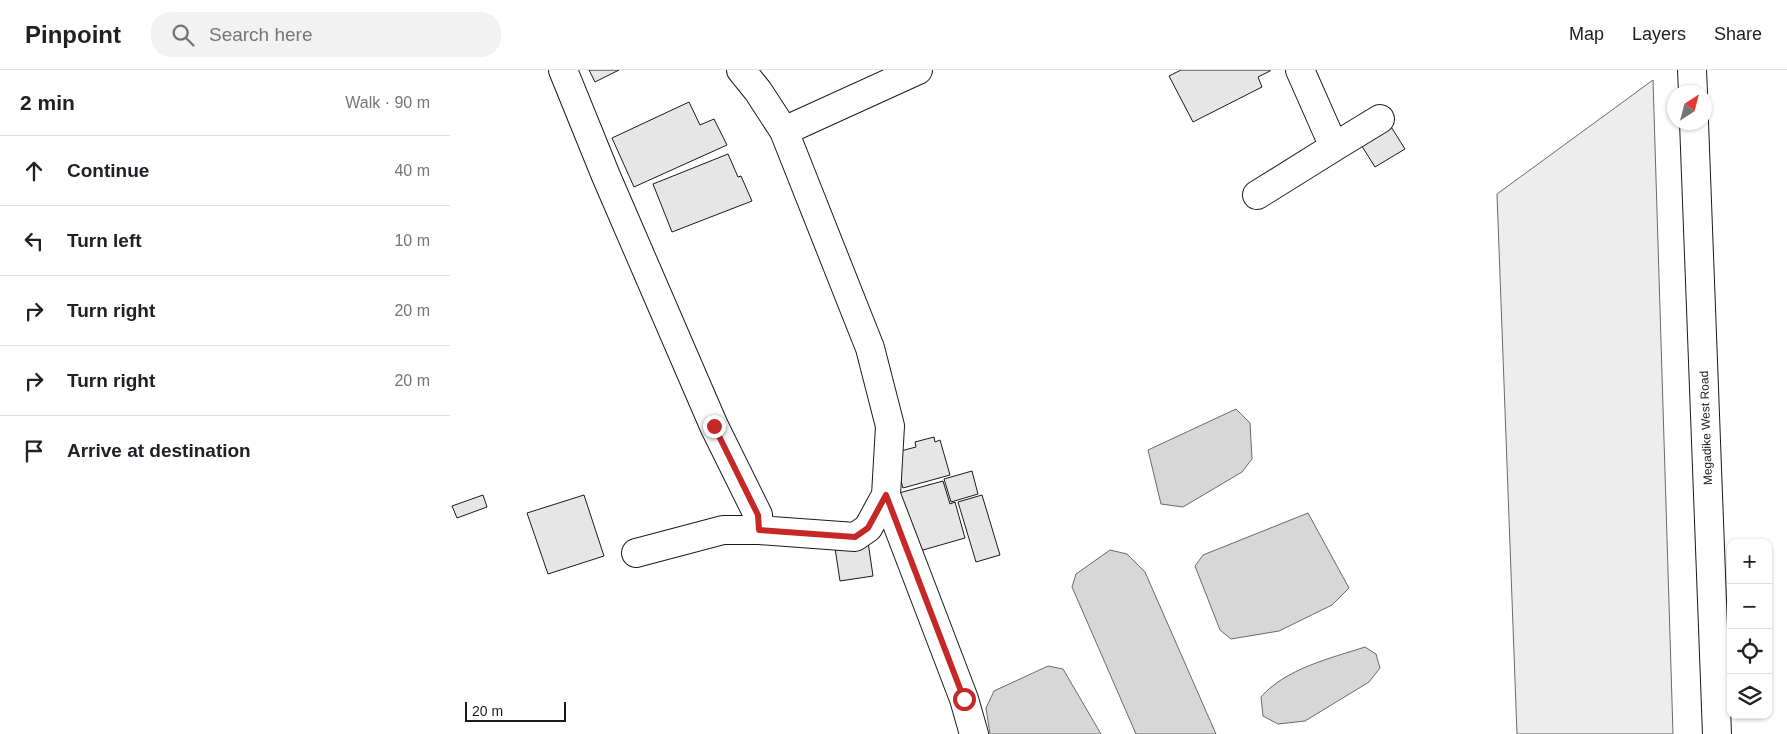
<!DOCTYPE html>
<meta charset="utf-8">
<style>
body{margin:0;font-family:Arial,sans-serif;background:#f2f2f2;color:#202124}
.controls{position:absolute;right:15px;bottom:15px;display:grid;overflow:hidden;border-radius:10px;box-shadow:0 1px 4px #0004}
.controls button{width:45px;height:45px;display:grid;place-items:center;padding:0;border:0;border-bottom:1px solid #e0e0e0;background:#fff;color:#202124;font:25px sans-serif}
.compass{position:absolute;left:1217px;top:15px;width:45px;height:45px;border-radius:50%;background:#fff;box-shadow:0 1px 4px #0004;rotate:36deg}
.scale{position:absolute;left:15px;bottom:12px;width:101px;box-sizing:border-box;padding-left:5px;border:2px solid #1a1a1a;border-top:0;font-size:14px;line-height:18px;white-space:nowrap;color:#1a1a1a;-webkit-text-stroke:4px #fff;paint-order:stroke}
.stop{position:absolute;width:15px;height:15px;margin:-11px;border:4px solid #c62828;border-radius:50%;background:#fff}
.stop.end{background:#c62828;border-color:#fff;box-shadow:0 1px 5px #0008}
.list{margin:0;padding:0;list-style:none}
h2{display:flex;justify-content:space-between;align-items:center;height:65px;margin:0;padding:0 20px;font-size:21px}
h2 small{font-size:16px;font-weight:400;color:#757577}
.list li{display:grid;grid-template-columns:32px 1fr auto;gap:15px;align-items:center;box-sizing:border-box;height:70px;padding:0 20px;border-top:1px solid #e0e0e0}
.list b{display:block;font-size:19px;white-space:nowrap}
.list em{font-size:16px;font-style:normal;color:#757577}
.icon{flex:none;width:28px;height:28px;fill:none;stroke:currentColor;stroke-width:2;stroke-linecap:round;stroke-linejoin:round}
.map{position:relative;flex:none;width:1337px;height:664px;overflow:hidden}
header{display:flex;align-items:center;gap:30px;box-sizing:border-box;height:70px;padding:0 25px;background:#fff;border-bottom:1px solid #e0e0e0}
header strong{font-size:24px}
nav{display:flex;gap:28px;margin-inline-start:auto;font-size:18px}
.search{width:350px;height:45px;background:#f2f2f2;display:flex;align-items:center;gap:12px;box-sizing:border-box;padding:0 18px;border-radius:20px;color:#757577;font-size:19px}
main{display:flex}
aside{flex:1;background:#fff}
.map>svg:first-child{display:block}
.built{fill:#ededed;stroke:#6a6a6a}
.water{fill:#d7d7d7;stroke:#6a6a6a}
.building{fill:#e6e6e6;stroke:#1a1a1a}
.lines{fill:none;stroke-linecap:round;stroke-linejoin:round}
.street-casing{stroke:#1a1a1a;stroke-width:30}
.secondary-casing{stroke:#1a1a1a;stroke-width:30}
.street{stroke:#fff;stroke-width:28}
.secondary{stroke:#fff;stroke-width:28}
.route{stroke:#c62828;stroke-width:6}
.labels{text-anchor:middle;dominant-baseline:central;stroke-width:4;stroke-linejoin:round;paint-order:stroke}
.street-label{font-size:12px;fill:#1a1a1a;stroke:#fff}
</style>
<header>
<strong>Pinpoint</strong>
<div class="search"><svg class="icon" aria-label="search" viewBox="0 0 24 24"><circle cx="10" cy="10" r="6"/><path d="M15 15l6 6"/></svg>Search here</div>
<nav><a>Map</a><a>Layers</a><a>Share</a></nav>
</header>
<main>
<aside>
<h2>2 min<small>Walk · 90 m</small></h2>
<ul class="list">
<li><svg class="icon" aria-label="ahead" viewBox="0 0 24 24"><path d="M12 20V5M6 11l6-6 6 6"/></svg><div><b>Continue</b></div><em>40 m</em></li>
<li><svg class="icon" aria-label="left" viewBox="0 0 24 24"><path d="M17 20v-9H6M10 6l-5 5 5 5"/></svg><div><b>Turn left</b></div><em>10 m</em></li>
<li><svg class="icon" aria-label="right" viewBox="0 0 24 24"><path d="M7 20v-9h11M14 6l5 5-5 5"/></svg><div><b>Turn right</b></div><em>20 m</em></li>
<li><svg class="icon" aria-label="right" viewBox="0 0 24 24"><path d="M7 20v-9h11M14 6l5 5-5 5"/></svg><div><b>Turn right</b></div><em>20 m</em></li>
<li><svg class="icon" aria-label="arrive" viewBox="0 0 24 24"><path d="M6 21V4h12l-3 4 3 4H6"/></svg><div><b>Arrive at destination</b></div></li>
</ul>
</aside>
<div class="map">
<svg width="1337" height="664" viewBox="0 0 1337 664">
<rect width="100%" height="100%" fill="#fff"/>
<path class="built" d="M1203 10 1223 664H1067L1047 124Z"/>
<path class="water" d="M786 339 800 353 802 389 792 402 733 437 711 434 698 380Z
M858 443 899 518 882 535 829 561 781 569 770 560 745 496 753 485Z
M660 480 677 484 695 502 766 664H686L622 517 626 504Z
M915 577 926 584 930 598 919 612 855 651 828 654 813 646 811 627C835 599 881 588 915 577Z
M598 596 613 599 651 664H540L536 638 544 621Z"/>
<path class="building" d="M139 0H169L145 12Z
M731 0H820V1L808 7 812 17 743 52 719 6Z
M239 32 250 55 264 49 277 75 184 117 162 68Z
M938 52 955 79 925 97 908 70Z
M278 84 288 107 291 106 302 131 222 162 203 114Z
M484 367 485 372 490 370 500 405 453 418 443 383 466 377 465 372Z
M522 401 528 424 501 432 494 409Z
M493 411 500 434 505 432 515 468 466 482 449 423Z
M33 425 37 437 7 448 2 436Z
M134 425 154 486 98 504 77 443Z
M532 425 550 485 526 492 508 432Z
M418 472 423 506 390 511 385 478Z"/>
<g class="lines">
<defs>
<path id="street" d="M113 0 156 106 264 356 308 445 309 460
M334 61 468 0
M884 77 930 49
M807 125 884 77 850 0
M436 425 514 629 524 664
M186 483 273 460H309L405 467 418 458 436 425 440 356 420 278 334 61 308 21 291 0"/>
<path id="secondary" d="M1242 0 1243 22
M1244 52 1267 664"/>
</defs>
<use href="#street" class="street-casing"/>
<use href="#secondary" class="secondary-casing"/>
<use href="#street" class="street"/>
<use href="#secondary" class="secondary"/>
</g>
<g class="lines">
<path class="route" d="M264 356 308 445 309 460 405 467 418 458 436 425 514 629"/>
</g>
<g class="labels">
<g class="street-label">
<text transform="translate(1256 358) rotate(-92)">Megadike West Road</text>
</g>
</g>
</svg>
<div class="controls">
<button>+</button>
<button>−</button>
<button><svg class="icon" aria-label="locate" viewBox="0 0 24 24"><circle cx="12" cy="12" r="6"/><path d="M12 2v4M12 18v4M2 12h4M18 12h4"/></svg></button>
<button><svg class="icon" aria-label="layers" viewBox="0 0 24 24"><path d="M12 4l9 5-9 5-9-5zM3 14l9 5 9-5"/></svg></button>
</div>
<svg class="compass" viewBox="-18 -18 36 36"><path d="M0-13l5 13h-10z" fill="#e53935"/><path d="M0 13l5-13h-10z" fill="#757577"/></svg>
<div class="scale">20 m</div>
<div class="stop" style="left:514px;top:629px"></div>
<div class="stop end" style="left:264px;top:356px"></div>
</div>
</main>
